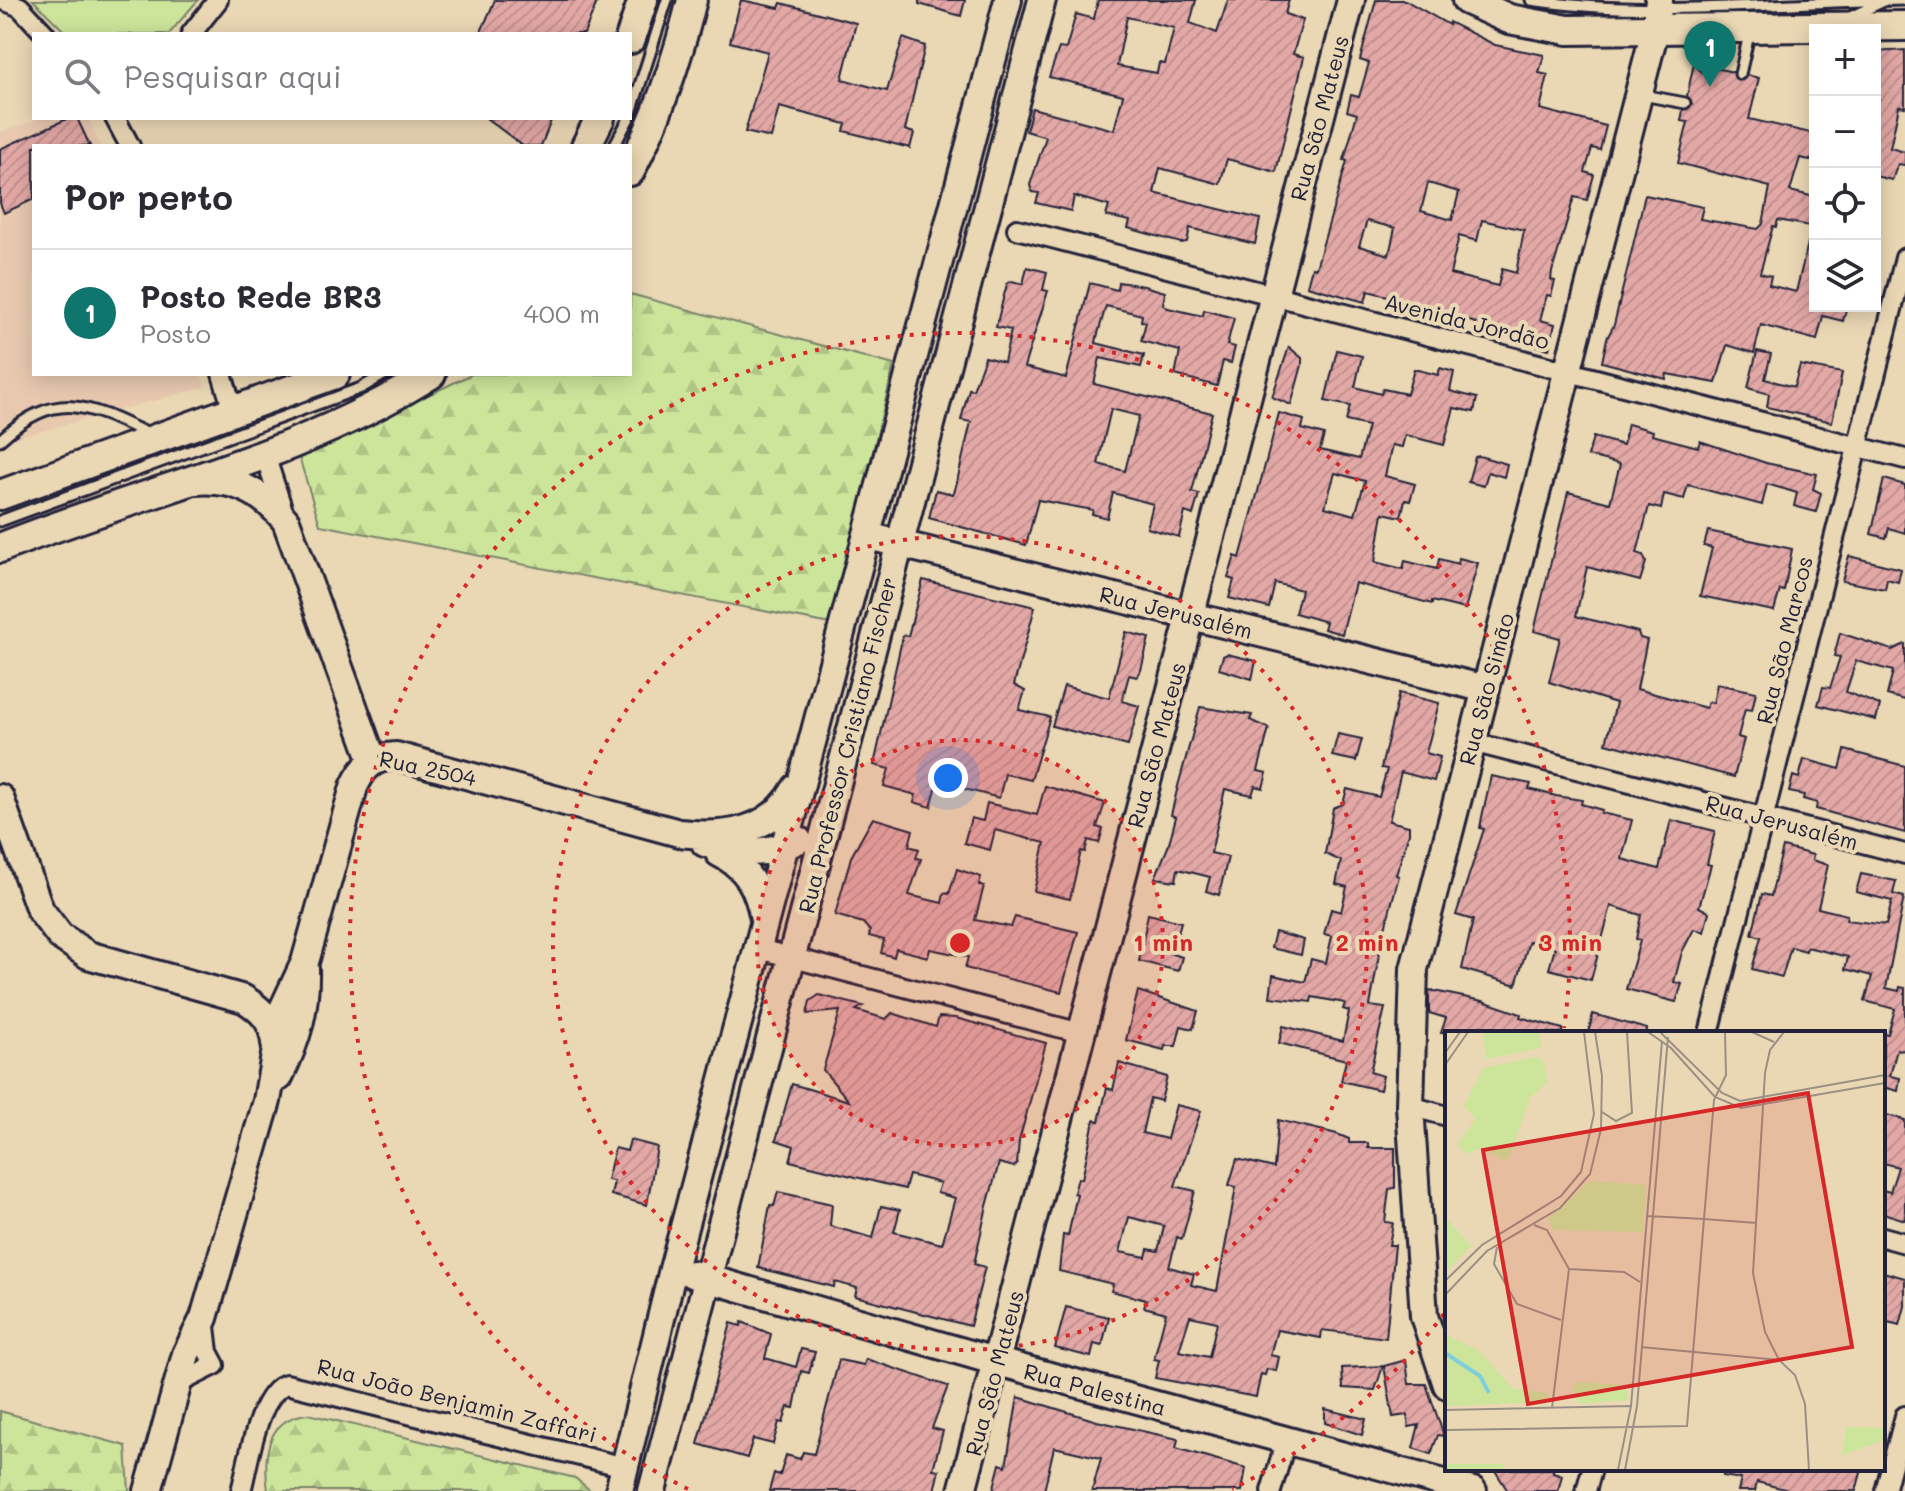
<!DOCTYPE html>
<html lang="pt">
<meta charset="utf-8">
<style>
body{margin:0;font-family:Mali,sans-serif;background:#f7f7f7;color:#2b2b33}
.controls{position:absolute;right:24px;top:24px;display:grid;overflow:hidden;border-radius:0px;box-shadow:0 4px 20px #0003}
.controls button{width:72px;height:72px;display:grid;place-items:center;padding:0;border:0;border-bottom:2px solid #e1e1e2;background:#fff;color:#2b2b33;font:40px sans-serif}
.you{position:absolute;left:948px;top:778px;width:28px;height:28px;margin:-20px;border:6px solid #fff;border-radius:50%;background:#1a73e8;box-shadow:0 0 0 12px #1a73e833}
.badge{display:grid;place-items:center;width:52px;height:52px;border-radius:50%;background:#0f766e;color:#fff;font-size:26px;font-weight:700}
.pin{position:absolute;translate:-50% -66px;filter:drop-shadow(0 2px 4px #0008)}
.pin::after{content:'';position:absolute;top:42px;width:28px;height:24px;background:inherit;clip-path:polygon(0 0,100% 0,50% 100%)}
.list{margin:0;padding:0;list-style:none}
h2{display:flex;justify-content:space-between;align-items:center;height:104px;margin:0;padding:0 32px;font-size:34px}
h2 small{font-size:26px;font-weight:400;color:#7c7c81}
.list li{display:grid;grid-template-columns:52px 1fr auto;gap:24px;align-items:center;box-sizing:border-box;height:128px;padding:0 32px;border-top:2px solid #e1e1e2}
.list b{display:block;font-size:30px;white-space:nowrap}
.list p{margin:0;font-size:26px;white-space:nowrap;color:#7c7c81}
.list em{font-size:26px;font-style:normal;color:#7c7c81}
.icon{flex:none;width:44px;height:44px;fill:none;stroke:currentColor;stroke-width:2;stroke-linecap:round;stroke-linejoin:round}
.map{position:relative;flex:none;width:1905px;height:1491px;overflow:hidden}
.search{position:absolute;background:#fff;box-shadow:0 4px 20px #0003;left:32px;top:32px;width:600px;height:88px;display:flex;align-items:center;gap:20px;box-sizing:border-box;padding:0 28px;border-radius:0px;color:#7c7c81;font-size:30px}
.panel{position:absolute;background:#fff;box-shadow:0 4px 20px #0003;left:32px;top:144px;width:600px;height:232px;border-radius:0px}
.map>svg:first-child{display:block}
.built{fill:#e8c9b0}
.forest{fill:url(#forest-firs);stroke:#78846b;stroke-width:2}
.park{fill:#cde59b;stroke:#78846b;stroke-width:2}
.building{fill:url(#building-hatch);stroke:#22223b;stroke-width:2;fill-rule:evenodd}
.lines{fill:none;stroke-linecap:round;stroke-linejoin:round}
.lane-casing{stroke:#22223b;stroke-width:15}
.street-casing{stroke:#22223b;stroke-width:24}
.secondary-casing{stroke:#22223b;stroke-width:32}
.primary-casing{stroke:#22223b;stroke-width:34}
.lane{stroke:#ead7b4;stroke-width:9}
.street{stroke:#ead7b4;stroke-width:18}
.secondary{stroke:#ead7b4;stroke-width:26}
.primary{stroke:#ead7b4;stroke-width:28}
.ring{fill:none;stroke:#d62828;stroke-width:4;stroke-dasharray:4 8}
.labels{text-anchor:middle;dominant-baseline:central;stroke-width:8;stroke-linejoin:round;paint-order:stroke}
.street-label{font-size:22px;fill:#22223b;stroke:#ead7b4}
.inset-river{fill:none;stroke:#7fcfda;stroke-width:4}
.inset-road{fill:none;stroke:#9a8f84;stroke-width:2}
.view{fill:#d62828;fill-opacity:0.15;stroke:#d62828;stroke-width:4}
.inset-edge{fill:none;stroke:#22223b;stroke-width:4}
.centre{fill:#d62828;stroke:#ead7b4;stroke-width:4}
.ring-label{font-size:24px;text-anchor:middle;font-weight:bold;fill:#d62828;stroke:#ead7b4;stroke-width:8;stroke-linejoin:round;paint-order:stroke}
</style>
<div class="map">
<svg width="1905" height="1491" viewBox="0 0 1905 1491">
<defs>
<pattern id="forest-firs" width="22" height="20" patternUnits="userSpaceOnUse" patternTransform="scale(2)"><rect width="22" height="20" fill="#cde59b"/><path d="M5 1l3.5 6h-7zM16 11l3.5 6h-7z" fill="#b0c486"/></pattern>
<pattern id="building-hatch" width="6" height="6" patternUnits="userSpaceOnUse" patternTransform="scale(2)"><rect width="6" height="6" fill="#e2a8a5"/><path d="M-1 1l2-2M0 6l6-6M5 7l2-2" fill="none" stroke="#c2908f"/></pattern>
</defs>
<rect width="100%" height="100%" fill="#ead7b4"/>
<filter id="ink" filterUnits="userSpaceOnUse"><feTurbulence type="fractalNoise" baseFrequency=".0125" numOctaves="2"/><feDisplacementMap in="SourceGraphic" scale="16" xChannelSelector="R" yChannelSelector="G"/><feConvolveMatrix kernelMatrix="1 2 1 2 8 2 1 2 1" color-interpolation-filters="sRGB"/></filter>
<g filter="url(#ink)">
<path class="built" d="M41 118H88L100 146H34V374H200L205 387 0 442V132Z"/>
<path class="forest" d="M630 294 894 365 831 624 320 525 299 457 472 374H630Z
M0 1411 126 1446 129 1491H0Z
M308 1414 575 1478 591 1491H268C263 1456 266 1418 308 1414Z"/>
<path class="park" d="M33 0H198L169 34H67Z"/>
<path class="building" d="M495 0H598L584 34H480Z
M741 0 779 8 781 3 856 23 842 79 887 91 903 38 925 46 905 130 914 133 910 148 844 131 846 124 779 107 771 138 745 132 768 52 730 42Z
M919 0H965L961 16 919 4Z
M1098 0H1196L1190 23 1217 33 1228 0H1289L1285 14 1303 20 1293 54 1304 57 1276 172 1227 159 1220 184 1160 168 1154 193 1260 219 1255 244 1190 228 1187 242 1181 243 1128 228 1130 221 1106 216 1109 206 1074 196 1071 211 1036 203 1039 193 1032 192 1030 185 1046 137 1026 131 1032 108 1114 130 1123 95 1049 77 1059 48 1066 49 1076 14 1094 19ZM1127 17 1174 28 1165 64 1159 63 1157 73 1117 66Z
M1376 0H1405L1449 25V22L1495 45 1544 55 1539 73 1548 75 1540 109 1606 126 1600 150 1592 148 1585 172 1594 175 1587 200 1574 197 1552 272 1551 280 1555 281 1551 296 1547 295 1540 320 1555 324 1549 349 1534 345 1536 338 1506 329 1503 338 1474 329 1476 323 1443 313 1441 319 1401 308 1403 300 1368 291 1365 302 1307 286 1312 267 1316 268 1347 161 1344 160 1357 114 1347 111 1351 95 1359 97 1369 63 1360 60ZM1428 183 1459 192 1452 220 1421 211ZM1482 220 1524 230 1516 273 1502 269 1498 286 1450 274 1459 236 1477 241ZM1367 221 1395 228 1389 255 1359 246Z
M1905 50V107L1899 106 1890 148 1905 152V165L1898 164 1892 180 1875 176V115L1879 99 1875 98V52Z
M1694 63 1702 72 1711 67 1733 72 1738 81 1747 75 1759 78 1749 119 1815 134V161L1800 158 1790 191 1815 197V227L1778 220 1776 227 1773 226 1760 273 1771 276 1769 285 1796 292 1810 235 1815 236V306H1847L1843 321 1823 316 1817 340 1761 325 1754 353 1727 345 1716 383 1667 374 1666 379 1602 362 1607 338 1614 325 1645 195 1703 207 1700 219 1758 229 1763 224 1770 187 1678 163 1688 122 1681 121 1683 110 1692 104 1687 96Z
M69 118H77L90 146H34V199L4 213 0 203V149Z
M486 118H552L541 146H523Z
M1027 267 1047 272 1043 290 1048 291 1024 367 1066 378 1090 283 1117 290 1118 282 1144 286 1165 292 1163 305 1168 308 1203 316 1204 310 1234 318 1227 345 1235 347 1231 363 1223 361 1217 386 1175 375 1180 351 1141 341 1146 322 1141 321 1142 315 1106 306 1097 337 1096 343 1144 355 1141 367 1100 358 1094 384 1212 413 1192 492 1199 494 1193 515 1185 512 1179 537 1147 528 1153 504 1113 493 1107 518 1092 514 1093 510 1038 500 1026 545 929 518 936 490 953 494 955 490 971 422 961 420 969 389 973 390 985 357 1004 362 1011 330 996 327 1001 307 1007 284 1012 281 1023 284ZM1111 409 1139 416 1125 471 1098 464Z
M1289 347 1302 358V365L1291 405 1272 397Z
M1337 350 1362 356 1355 387 1381 394 1383 389 1407 394 1414 369 1438 375 1440 368 1454 372 1450 391 1477 398 1474 412 1454 408 1444 445 1405 435 1402 447 1392 445 1385 476 1415 484 1410 501 1405 500 1401 517 1383 513 1375 562 1403 569 1405 561 1437 569 1439 559 1458 564 1459 558 1478 563 1465 609 1432 601V604L1355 583 1342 634 1324 629 1326 622 1295 613 1301 590 1275 583 1269 608 1229 598 1234 580 1228 578 1235 556 1240 558 1279 413 1304 420 1302 429 1324 435 1320 450 1359 459 1368 426 1346 421 1350 406 1325 401ZM1335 473 1365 481 1355 515 1325 507Z
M1757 351 1771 354 1765 379 1794 387 1800 365 1842 373 1832 422 1767 407 1769 394 1748 388Z
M1628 424 1653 431 1652 435 1698 447 1700 441 1766 463 1817 474 1813 489 1821 493 1816 512 1794 506 1797 493 1767 484 1762 505 1688 485 1684 499 1664 494 1661 509 1649 506 1637 553 1643 555 1646 562 1640 581 1587 567 1576 616 1638 632 1640 638 1647 640 1637 689 1706 708 1708 702 1713 703 1717 684 1756 692 1752 710 1745 709 1738 737 1744 739 1734 777 1606 743 1616 703 1549 682 1560 638 1534 631 1568 492 1610 503 1620 464 1588 456 1593 437 1623 445Z
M1479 456 1507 464 1504 477 1488 472 1484 486 1468 482 1475 457Z
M1884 479 1905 485V533L1889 528 1886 538 1871 534Z
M1708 531 1792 549 1784 591 1780 590 1774 611 1700 596 1712 548 1704 546Z
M1849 556 1901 569 1898 582 1887 579 1885 589 1842 581Z
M923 580 1035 607 1014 685 1025 691 1019 710 1050 717 1031 780 1005 774 999 798 938 782 931 807 914 802 916 795 884 786 889 769 874 765 903 635 908 636Z
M1126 632 1149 638 1141 670 1137 677 1129 675 1122 701 1139 706 1128 746 1052 726 1064 686 1109 698Z
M1840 633 1892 650 1905 644V700L1887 695 1893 671 1856 661 1846 692 1880 705 1876 720 1818 705 1823 687 1830 688 1840 657 1834 656Z
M1227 654 1256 661 1252 679 1219 669 1223 656Z
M1399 693 1439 703 1426 753 1440 757 1434 781 1401 772 1389 821 1409 826V833L1396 875 1399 876 1381 943 1370 1006 1385 1008 1370 1072 1383 1076 1380 1090 1341 1081 1346 1060 1279 1043 1283 1026 1343 1041 1349 1011 1343 1009 1345 1003 1312 997 1311 1002 1270 997 1273 975 1305 982 1311 959 1326 963 1332 936 1324 934 1331 909 1341 912 1347 887 1336 884 1341 861 1325 854 1333 808 1343 804 1347 789 1379 797 1387 769 1381 768Z
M1200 707 1252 715 1250 720 1269 728 1258 771 1267 773 1263 788 1255 786 1252 795 1225 789 1211 853 1228 857 1219 895 1206 891 1210 877 1178 869 1176 881 1155 878 1168 847 1176 817 1171 815 1178 786Z
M1338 734 1362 739 1356 761 1332 756Z
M1845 750 1905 766V833L1816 809 1817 803 1803 799 1804 795 1789 792 1793 776 1799 778 1804 759 1840 769Z
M1491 776 1531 784 1529 789 1556 796 1582 800 1581 804 1602 810 1601 813 1632 820 1622 859 1659 869 1671 820 1715 831 1707 864 1711 865 1699 907 1709 912 1704 932 1694 929 1682 952 1674 982 1682 984 1676 1002 1626 989 1640 941 1636 939 1641 915 1611 906 1591 980 1549 969 1555 948 1529 941 1516 985 1462 969 1473 920 1456 915 1484 829 1480 828 1482 817Z
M1045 786 1105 803 1097 827 1103 829 1099 843 1088 840 1085 852 1081 851 1070 899 1034 891 1045 843 995 830 990 850 964 843 971 818 983 821 987 803 1037 815Z
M873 818 913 830 909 846 919 849 916 858 921 859 909 895 942 903 944 893 949 894 957 869 981 877 979 885 984 886 975 920 1011 927 1015 917 1078 932 1061 992 965 968 968 957 930 949 928 957 896 949 894 957 881 953 884 940 869 936 870 931 863 923 835 915 851 857Z
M1783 847 1813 855 1812 860 1828 865 1818 908 1847 915 1846 920 1886 925 1892 901 1856 892 1861 874 1896 881 1893 894 1904 897 1886 988 1899 991 1900 987 1905 988V1051L1897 1049 1890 1076 1900 1078 1898 1091 1883 1087V1033L1888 1034 1895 1009 1865 1001 1872 976 1845 969 1848 957 1807 947 1806 951 1791 947 1782 977 1752 969 1761 937 1752 934 1762 894 1771 896Z
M1148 914 1181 922 1172 954 1182 957 1178 971 1139 961Z
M1275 932 1304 940 1301 955 1271 948Z
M1429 990 1483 1001 1521 1014 1520 1017 1563 1029V1033H1502L1481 1026 1478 1033H1441L1446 1018 1429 1013Z
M1138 991 1198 1011 1193 1029 1181 1026 1176 1046H1165L1164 1050 1126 1040Z
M819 995 863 1006 856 1010 886 1019 892 1013 936 1027 939 1017 956 1018 1046 1043 1019 1141 1017 1164 1014 1167 999 1163 987 1206 974 1264 985 1267 970 1326 855 1296 857 1288 835 1282 834 1287 758 1268 770 1205 774 1206 778 1192 832 1204 830 1226 873 1238 881 1206 900 1210 894 1232 942 1244 955 1198 937 1193 940 1183 909 1175 905 1189 790 1161 794 1146 776 1140 792 1084 849 1101 823 1070 840 1011 807 1014 810 1001Z
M1593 1014 1647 1029V1033H1588Z
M1119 1063 1167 1077 1161 1101 1150 1098 1142 1133 1167 1139 1176 1105 1201 1111 1175 1186 1195 1191 1182 1239 1177 1237 1169 1267 1194 1274 1191 1285 1217 1291 1236 1187 1229 1185 1237 1159 1274 1168 1278 1120 1337 1134 1349 1139V1143H1368V1148H1395V1188L1389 1189 1385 1222 1393 1223 1389 1245H1395L1386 1338 1322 1330 1321 1338 1277 1330 1270 1355 1279 1357 1276 1371 1267 1369 1265 1375 1261 1374 1256 1397 1155 1378 1159 1360 1154 1359 1166 1313 1144 1307 1146 1300 1111 1291 1113 1284 1059 1271 1063 1235 1068 1236 1077 1194 1074 1193 1078 1178 1082 1179 1094 1120 1099 1121 1107 1088 1113 1090ZM1129 1217 1164 1226 1158 1251 1148 1249 1146 1257 1120 1252ZM1190 1316 1217 1322 1209 1357 1179 1351Z
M1883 1114 1905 1120V1220L1883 1213V1190L1890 1192 1898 1167 1883 1163Z
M630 1140 657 1147 647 1205 611 1195 614 1181 607 1180 615 1148 627 1151Z
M1883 1272 1905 1278V1306L1900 1325 1883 1321Z
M1066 1307 1109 1317 1102 1346 1094 1344 1091 1357 1055 1348Z
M742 1322 771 1334 765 1358 796 1367 801 1349 815 1352 809 1373 801 1371 794 1408 788 1407 783 1423 779 1422 773 1444 753 1439 747 1458 698 1444 731 1323 741 1326Z
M866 1359 948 1386 932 1428 943 1431 933 1469 939 1470 934 1491H769L774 1473 780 1475 786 1455 800 1459 803 1452 814 1454 839 1360 864 1365Z
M1406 1360 1409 1384H1426L1444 1436 1438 1435 1431 1454 1413 1448 1419 1425 1409 1427 1407 1415 1393 1417 1384 1366Z
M1383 1366 1375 1390 1343 1388 1342 1368Z
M1018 1397 1097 1421 1178 1439 1176 1448 1246 1468 1242 1491H1092L1101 1458 1054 1447 1044 1491H993L1000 1464 1006 1466Z
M1325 1409 1366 1419 1362 1435 1325 1423Z
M1494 1469H1553V1472L1562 1475 1558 1491H1508Z
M1724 1469H1862L1856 1491H1792L1757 1482 1755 1491H1738L1741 1479 1723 1476Z"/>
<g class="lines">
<defs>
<path id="lane" d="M1531 0C1655 19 1780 1 1905 0
M1848 18 1882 2
M1704 65 1711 34
M1740 74 1750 30
M1642 95 1685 103
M630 116 667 0
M614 146 629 118
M0 440C57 388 88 405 150 435
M0 521 361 388 385 374"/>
<path id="street" d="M3 0 20 7 45 34
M191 34 218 0
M115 118 130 146
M1017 229 1905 459
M222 374 233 410
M265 455 285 517
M1472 742 1905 854
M759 949 1081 1033
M1709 1033 1905 258
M1410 1106 1447 1116
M1883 1237 1905 1243
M177 1384 215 1365 208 1352 204 1318
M241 1491C249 1462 257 1395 286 1384L625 1467
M1271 1491 1286 1441
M1586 1491 1592 1469
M1885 1491 1905 1416"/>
<path id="secondary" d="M196 481C235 478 261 491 286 521L373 761
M880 539 1486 689
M0 798 40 910 60 936 88 955 244 999C262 1010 273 1021 275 1043
M705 843C738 855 766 856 798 840
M719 853C748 867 758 888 764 919
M279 1077C297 1040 306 1010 305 969
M692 1274 998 1362 1473 1491
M1447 1385 1424 1316 1410 1106 1414 969 1655 30 1659 0
M148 1491 186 1354 204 1318 267 1101 283 1009 305 962 354 787C363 767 373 757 396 756L679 833C725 838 771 833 796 788
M619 1491 673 1269 1008 0
M652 1491 1042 0
M962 1491 1351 0"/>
<path id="primary" d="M1467 0 1509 19 1568 30 1905 26
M630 39 643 0
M586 146 600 118
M630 171C659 115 677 61 692 0
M0 495 335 374
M0 548C144 490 299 458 431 374"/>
</defs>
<use href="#lane" class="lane-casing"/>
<use href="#street" class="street-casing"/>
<use href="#secondary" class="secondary-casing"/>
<use href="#primary" class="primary-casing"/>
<use href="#lane" class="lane"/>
<use href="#street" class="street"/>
<use href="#secondary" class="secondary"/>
<use href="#primary" class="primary"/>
</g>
</g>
<circle cx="960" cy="943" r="203" fill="#d62828" fill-opacity=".12"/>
<g class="ring">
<circle cx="960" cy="943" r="203"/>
<circle cx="960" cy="943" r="407"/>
<path d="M1444 1314A610 610 0 0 1 1232 1489M688 1489A610 610 0 1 1 1564 1028"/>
</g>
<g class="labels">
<g class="street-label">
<text transform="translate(1319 118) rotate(-75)">Rua São Mateus</text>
<text transform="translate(1467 321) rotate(14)">Avenida Jordão</text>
<text transform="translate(1176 612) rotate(14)">Rua Jerusalém</text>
<text transform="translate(1784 640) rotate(-76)">Rua São Marcos</text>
<text transform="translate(1486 689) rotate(-75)">Rua São Simão</text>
<text transform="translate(847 745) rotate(-76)">Rua Professor Cristiano Fischer</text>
<text transform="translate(1156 745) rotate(-75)">Rua São Mateus</text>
<text transform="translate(428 768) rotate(12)">Rua 2504</text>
<text transform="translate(1782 822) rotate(15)">Rua Jerusalém</text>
<text transform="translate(994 1373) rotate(-75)">Rua São Mateus</text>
<text transform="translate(1095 1389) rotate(15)">Rua Palestina</text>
<text transform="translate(457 1400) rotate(14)">Rua João Benjamin Zaffari</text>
</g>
</g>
<g transform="translate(1445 1031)">
<rect width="440" height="440" fill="#ead7b4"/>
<path d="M145 150 201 154 198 201 108 199 103 188ZM0 185 26 215 0 242ZM0 303 33 319 68 358 103 362 105 371 0 375ZM133 351 180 354 183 369 133 373 127 358Z" fill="#cde59b"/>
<path d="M38 1H95L96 17 41 28ZM92 26 99 31 102 51 85 67 65 125 59 130 38 116 22 123 13 114 30 88 19 75 38 37ZM401 396 440 397V409L397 424ZM0 433H59L58 439H0Z" fill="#cde59b"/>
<path class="inset-river" d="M0 322 35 345 44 362"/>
<path class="inset-road" d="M203 1 226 17 270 66 296 77 440 52M215 1 277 62 295 70 440 44M307 1 329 11M339 1 325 19 320 42 308 242 320 301 334 329 350 344 360 373 364 439M0 22 15 1M0 34 23 1M157 81 171 90 187 82 182 1M203 185 259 188 269 69 281 44 280 1M89 194 102 199 124 238M52 216 49 233 72 273 116 289M124 238 179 241 195 251M0 250 37 214 116 165 136 141 149 83 139 1M0 264 42 220 115 177 145 143 156 98 157 45 150 1M196 316 334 329M107 377 124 238M0 379 185 375M0 399 242 395 259 188 312 192M173 439 186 375 217 10M180 439 192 375 223 6"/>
<path class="view" d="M363 62 407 316 83 373 38 119Z"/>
<rect width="440" height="440" class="inset-edge"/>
</g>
<circle cx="960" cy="943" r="12" class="centre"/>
<g class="ring-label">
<text x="1163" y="951">1 min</text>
<text x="1367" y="951">2 min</text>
<text x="1570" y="951">3 min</text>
</g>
</svg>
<div class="controls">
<button>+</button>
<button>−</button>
<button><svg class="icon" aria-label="locate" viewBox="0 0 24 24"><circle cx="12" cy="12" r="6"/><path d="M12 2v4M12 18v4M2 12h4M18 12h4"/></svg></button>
<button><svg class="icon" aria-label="layers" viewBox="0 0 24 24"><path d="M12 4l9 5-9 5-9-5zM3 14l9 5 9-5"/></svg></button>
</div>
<div class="you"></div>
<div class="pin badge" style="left:1710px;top:87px">1</div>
<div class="search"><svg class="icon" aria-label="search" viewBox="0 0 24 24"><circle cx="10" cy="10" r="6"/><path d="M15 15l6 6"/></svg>Pesquisar aqui</div>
<section class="panel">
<h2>Por perto<small></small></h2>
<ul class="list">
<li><span class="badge">1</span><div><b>Posto Rede BR3</b><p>Posto</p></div><em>400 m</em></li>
</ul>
</section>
</div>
